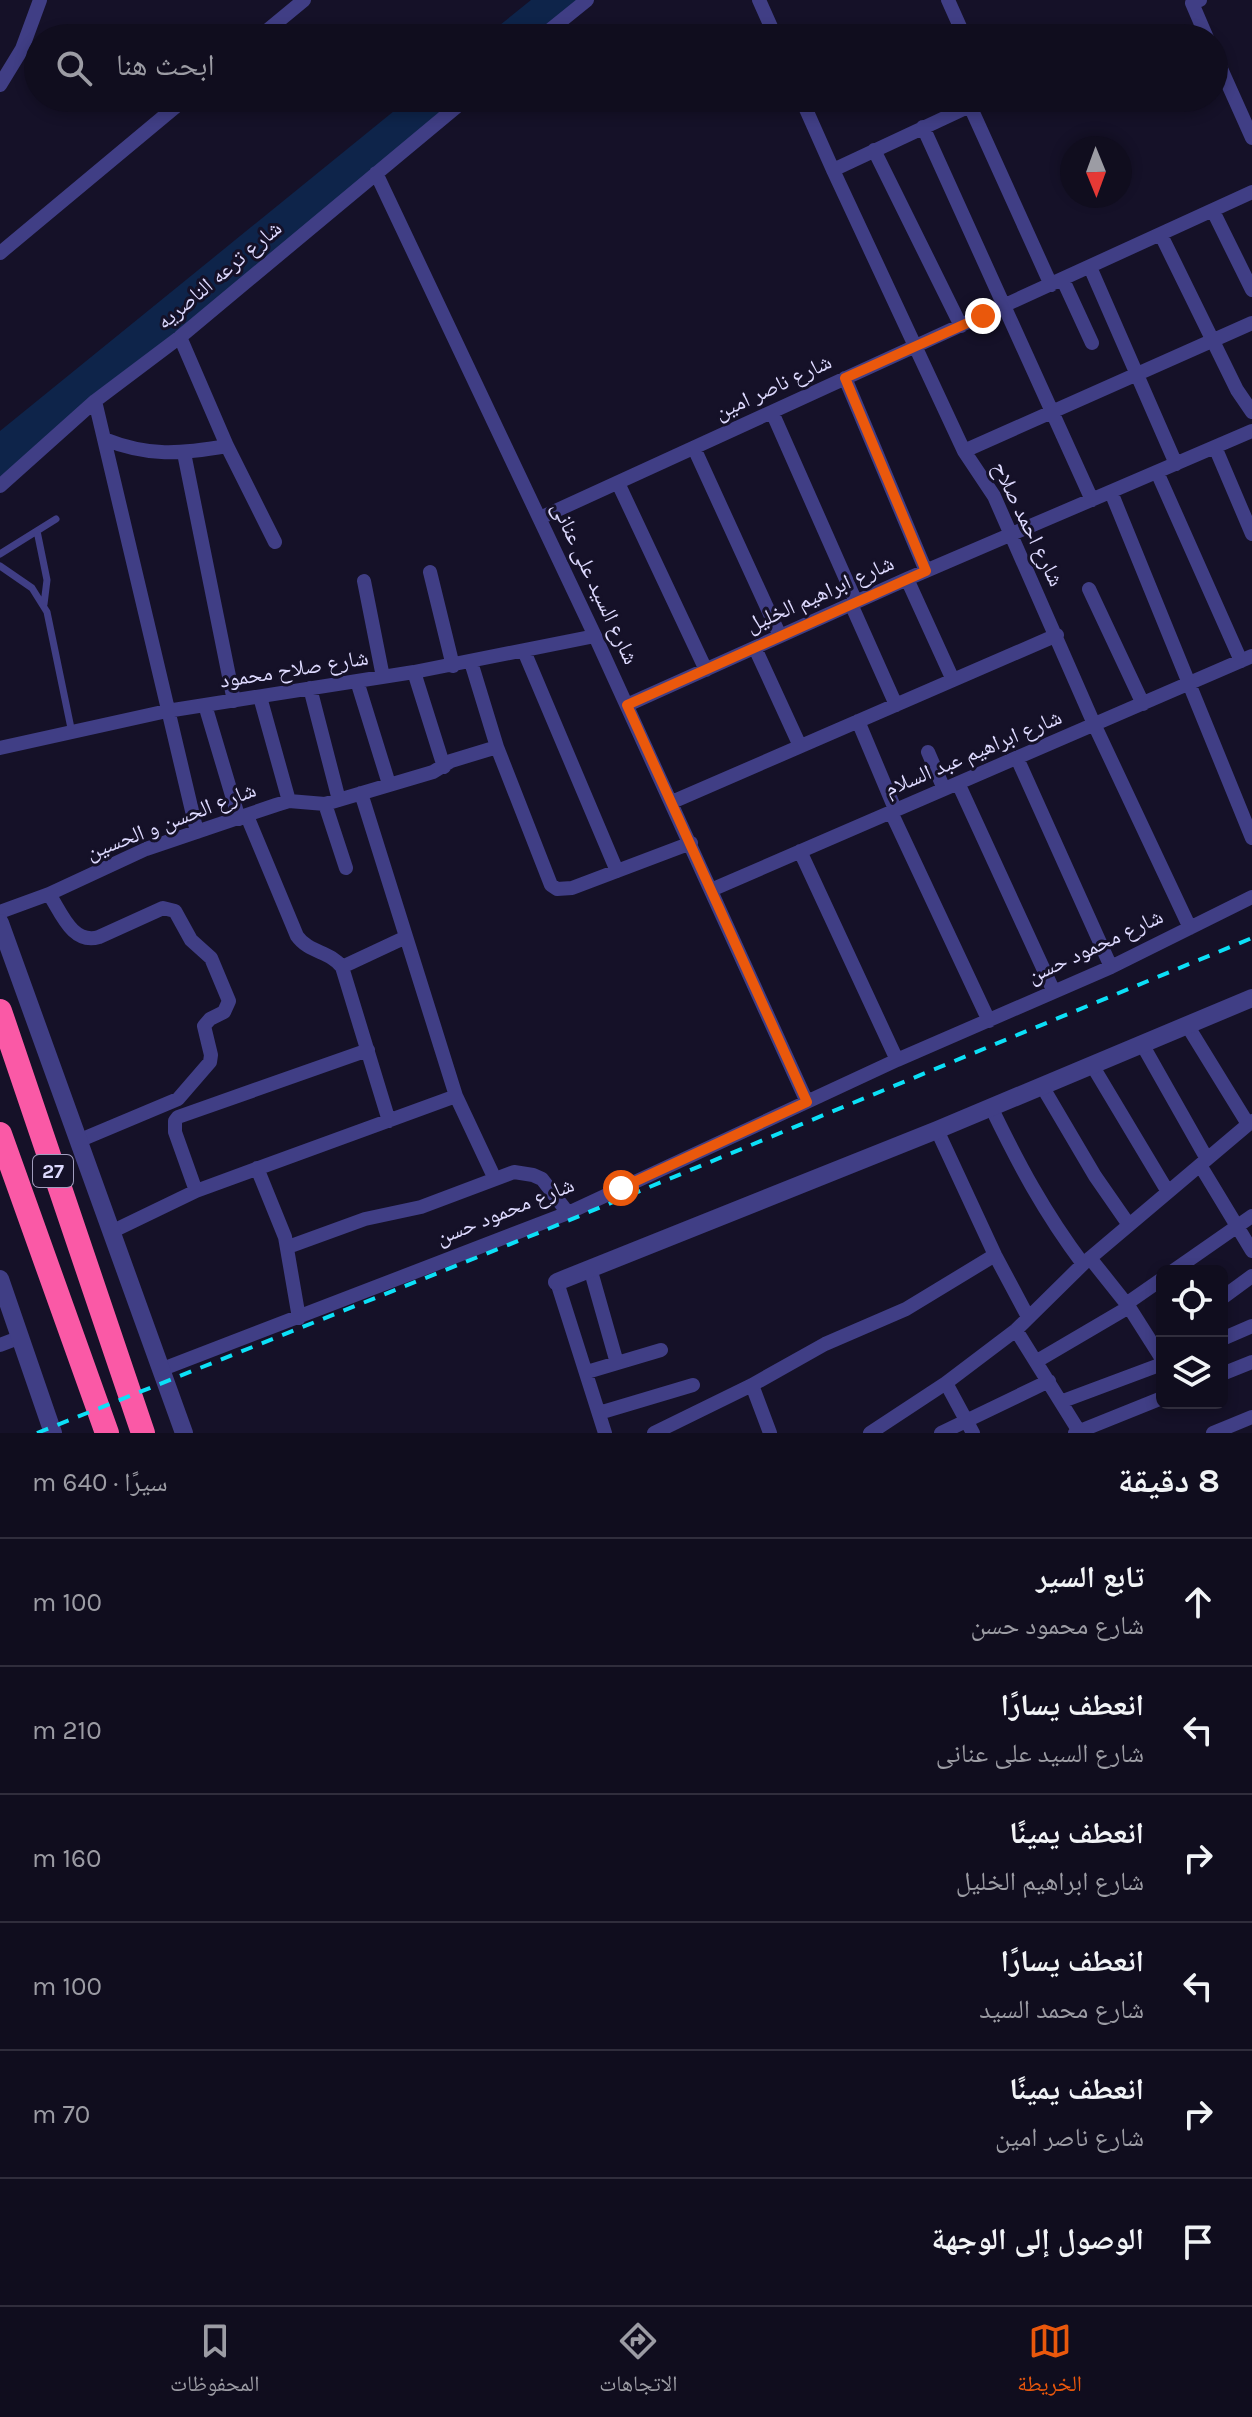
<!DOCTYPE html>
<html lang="ar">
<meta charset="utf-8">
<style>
body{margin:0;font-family:Karla,"Noto Naskh Arabic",sans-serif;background:#1e1b2b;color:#f1f3f6;direction:rtl}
.controls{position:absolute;right:24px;bottom:24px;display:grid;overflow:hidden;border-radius:12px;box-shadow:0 4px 12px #0003}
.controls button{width:72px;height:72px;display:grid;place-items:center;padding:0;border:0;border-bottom:2px solid #302d3c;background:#100d1e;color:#f1f3f6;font:40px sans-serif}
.compass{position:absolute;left:1060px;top:136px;width:72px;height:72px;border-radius:50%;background:#100d1e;box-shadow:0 4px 12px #0003;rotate:179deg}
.stop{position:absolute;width:24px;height:24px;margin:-18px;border:6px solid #ea580c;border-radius:50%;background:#fff}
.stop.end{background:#ea580c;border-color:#fff;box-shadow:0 2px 8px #0008}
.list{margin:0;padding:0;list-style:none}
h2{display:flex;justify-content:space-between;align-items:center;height:104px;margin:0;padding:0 32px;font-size:34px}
h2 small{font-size:26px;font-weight:400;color:#9c9ca4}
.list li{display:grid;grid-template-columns:52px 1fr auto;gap:24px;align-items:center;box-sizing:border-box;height:128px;padding:0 32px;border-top:2px solid #302d3c}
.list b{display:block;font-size:30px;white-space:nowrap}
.list p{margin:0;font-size:26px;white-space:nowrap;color:#9c9ca4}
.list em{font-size:26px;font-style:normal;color:#9c9ca4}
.icon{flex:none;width:44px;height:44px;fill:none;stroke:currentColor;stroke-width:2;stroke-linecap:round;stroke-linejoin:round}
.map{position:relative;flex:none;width:1252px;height:1433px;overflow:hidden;direction:ltr}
.search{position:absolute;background:#100d1e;box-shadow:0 4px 12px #0003;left:24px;right:24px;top:24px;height:88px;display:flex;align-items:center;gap:20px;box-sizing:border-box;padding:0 28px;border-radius:44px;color:#9c9ca4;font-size:30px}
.sheet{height:872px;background:#100d1e}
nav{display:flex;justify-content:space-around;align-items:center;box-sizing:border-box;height:112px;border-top:2px solid #302d3c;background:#100d1e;font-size:22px;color:#9c9ca4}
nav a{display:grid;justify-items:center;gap:4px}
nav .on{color:#ea580c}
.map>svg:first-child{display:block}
.water{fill:#0e244a}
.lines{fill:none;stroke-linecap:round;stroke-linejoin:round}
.service{stroke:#403e85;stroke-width:7}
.minor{stroke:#403e85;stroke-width:14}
.tertiary{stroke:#403e85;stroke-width:18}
.motorway{stroke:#fa59a6;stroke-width:24}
.rail{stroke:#0ce0f7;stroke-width:4;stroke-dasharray:12 10;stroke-linecap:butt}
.route{stroke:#ea580c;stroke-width:10}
.labels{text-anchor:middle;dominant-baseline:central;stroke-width:6;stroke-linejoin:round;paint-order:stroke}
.shield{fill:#151128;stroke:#a19dbe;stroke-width:2}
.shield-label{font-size:20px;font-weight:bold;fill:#ddd9fe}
.street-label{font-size:22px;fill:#ddd9fe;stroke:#151128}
</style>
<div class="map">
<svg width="1252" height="1433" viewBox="0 0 1252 1433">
<rect width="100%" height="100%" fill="#151128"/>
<path class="water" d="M531 0H580L534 38H484Z
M410 98H462L0 477V431Z"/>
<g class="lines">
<path class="service" d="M37 531 47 580 44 604
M0 554 56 519
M0 566 32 588 47 612 72 733"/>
<path class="minor" d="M759 0 776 38
M948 0 965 38
M1200 0 1192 3 1207 38
M258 38 304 0
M540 38 587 0
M1214 53 1252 138
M0 85 22 49 40 0
M801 98 833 170 964 451 994 496 1094 724 1190 928
M970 106 1051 285
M923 127 1092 500
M874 150 961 326
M833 170 970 106 981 98
M376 173 595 636 807 1102
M1213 211 1252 290
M1161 235 1237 390 1252 412
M0 253 186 98
M1090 267 1176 464
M1063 280 1092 343
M180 337 227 446 275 542
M845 378 926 571
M95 401 197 832
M772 412 856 602
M104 439C149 457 180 454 227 446
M1215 447 1252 534
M694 448 780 636
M964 451 1252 323
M184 453 234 701
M1157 472 1241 661
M618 483 706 670
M0 486 95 401 180 337 467 98
M1111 492 1252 838
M540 518 1252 192
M430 572 453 666
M907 579 953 680
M364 581 383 677
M1089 589 1143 704
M851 604 896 705
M755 648 800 746
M524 651 617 871
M471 662 497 747 551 885 557 889 572 888 691 843
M414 672 444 767
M357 681 389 784
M310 688 339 800
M260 697 289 801
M205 705 239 819
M627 705 907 579 1252 431
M858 721 895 809
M0 748 167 711 414 672 595 636
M928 752 944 789
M1017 758 1111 967
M958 783 1054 992
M361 793 456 1096 494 1177
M672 802 1057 635
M325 804 346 868
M891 812 989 1021
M247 816 297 936C309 953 330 951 342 967L389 1121
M800 851 897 1060
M711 890 1252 656
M49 894C61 912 72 945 99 937L163 908 175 911 191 940 211 958 229 1001 224 1012 210 1019 204 1026 211 1055 210 1062 178 1099 78 1141
M0 912 49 894 146 849 276 805 289 801 325 804 433 772 451 761 497 747
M342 967 404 938
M1187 1025 1248 1124
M1142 1044 1207 1159
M1092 1065 1168 1192
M1042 1086 1095 1176 1129 1225
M991 1107C1019 1165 1044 1212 1083 1264
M937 1130 995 1255 1028 1317
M1200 1165 1252 1251
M257 1168 285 1237 299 1318
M196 1191 175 1132V1121L178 1117 368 1050
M111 1232 196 1191 456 1096
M288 1247 365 1219 421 1207 514 1172 533 1175 542 1179 568 1213
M1090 1258 1129 1307 1162 1359
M590 1268 617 1363
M1173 1271 1252 1216
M557 1282 605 1433
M1222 1298 1252 1276
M1126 1304 1162 1279
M1016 1330 1080 1433
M1222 1339 1252 1326
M0 1345 21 1337
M1037 1361 1129 1307
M160 1370 568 1213 897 1060 1111 967 1252 897
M587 1372 661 1350
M1222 1374 1252 1362
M946 1383 973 1433
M752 1385 770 1433
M1063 1401 1162 1364
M599 1413 693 1385
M654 1433 752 1385 825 1344 906 1309 995 1255
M870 1433 946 1383 1016 1330 1083 1264 1252 1121
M941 1433 1049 1381
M1075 1433 1162 1398
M1213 1433 1252 1417"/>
<path class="tertiary" d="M0 923 184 1433
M0 1279 53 1433
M557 1282 937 1130 1252 998"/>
<path class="motorway" d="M0 1011 143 1433
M0 1134 107 1433"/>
<path class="rail" d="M37 1433 543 1231 1252 938"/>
</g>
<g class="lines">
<path class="route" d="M621 1188 807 1102 627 705 926 571 845 378 983 316"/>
</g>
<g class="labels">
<rect class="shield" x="33" y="1155" width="40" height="32" rx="6"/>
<g class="shield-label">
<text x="53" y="1171">27</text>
</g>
<g class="street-label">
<text transform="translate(219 275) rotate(-40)">شارع ترعه الناصريه</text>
<text transform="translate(773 387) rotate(-25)">شارع ناصر امين</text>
<text transform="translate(1028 524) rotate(64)">شارع احمد صلاح</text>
<text transform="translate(595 583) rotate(65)">شارع السيد على عنانى</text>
<text transform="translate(820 594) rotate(-24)">شارع ابراهيم الخليل</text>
<text transform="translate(294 669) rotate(-9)">شارع صلاح محمود</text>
<text transform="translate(973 753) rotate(-23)">شارع ابراهيم عبد السلام</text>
<text transform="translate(171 821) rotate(-21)">شارع الحسن و الحسين</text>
<text transform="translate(1095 946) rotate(-25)">شارع محمود حسن</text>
<text transform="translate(505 1211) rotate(-22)">شارع محمود حسن</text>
</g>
</g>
</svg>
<div class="controls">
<button><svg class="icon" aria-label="locate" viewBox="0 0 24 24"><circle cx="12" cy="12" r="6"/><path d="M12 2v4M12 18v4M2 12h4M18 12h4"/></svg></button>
<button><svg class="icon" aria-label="layers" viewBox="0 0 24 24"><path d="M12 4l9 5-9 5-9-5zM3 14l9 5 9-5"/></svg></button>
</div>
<svg class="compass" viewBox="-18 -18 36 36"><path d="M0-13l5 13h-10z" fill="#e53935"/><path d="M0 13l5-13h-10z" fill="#9c9ca4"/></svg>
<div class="stop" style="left:621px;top:1188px"></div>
<div class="stop end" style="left:983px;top:316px"></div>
<div class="search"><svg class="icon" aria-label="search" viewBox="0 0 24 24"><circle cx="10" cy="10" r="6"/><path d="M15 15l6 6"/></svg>ابحث هنا</div>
</div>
<section class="sheet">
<h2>8 دقيقة<small>سيرًا · 640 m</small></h2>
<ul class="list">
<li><svg class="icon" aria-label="ahead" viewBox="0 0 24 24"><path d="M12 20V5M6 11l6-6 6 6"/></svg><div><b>تابع السير</b><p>شارع محمود حسن</p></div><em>100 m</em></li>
<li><svg class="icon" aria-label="left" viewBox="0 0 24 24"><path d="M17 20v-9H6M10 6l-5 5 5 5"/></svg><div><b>انعطف يسارًا</b><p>شارع السيد على عنانى</p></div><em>210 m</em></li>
<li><svg class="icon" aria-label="right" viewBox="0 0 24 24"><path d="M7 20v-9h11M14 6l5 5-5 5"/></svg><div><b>انعطف يمينًا</b><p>شارع ابراهيم الخليل</p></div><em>160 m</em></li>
<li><svg class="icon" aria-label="left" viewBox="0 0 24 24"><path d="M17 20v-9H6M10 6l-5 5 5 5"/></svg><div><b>انعطف يسارًا</b><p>شارع محمد السيد</p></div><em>100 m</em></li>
<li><svg class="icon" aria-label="right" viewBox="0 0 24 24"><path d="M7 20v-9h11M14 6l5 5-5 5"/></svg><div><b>انعطف يمينًا</b><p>شارع ناصر امين</p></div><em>70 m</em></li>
<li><svg class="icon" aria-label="arrive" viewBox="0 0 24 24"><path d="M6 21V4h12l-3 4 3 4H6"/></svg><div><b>الوصول إلى الوجهة</b></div></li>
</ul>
</section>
<nav>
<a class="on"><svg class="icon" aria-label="map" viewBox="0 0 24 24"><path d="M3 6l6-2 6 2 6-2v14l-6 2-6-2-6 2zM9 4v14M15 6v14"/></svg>الخريطة</a>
<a><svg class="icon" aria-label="directions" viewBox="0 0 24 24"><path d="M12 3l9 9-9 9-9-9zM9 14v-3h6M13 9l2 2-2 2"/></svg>الاتجاهات</a>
<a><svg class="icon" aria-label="saved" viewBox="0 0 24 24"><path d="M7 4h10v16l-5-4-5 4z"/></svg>المحفوظات</a>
</nav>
